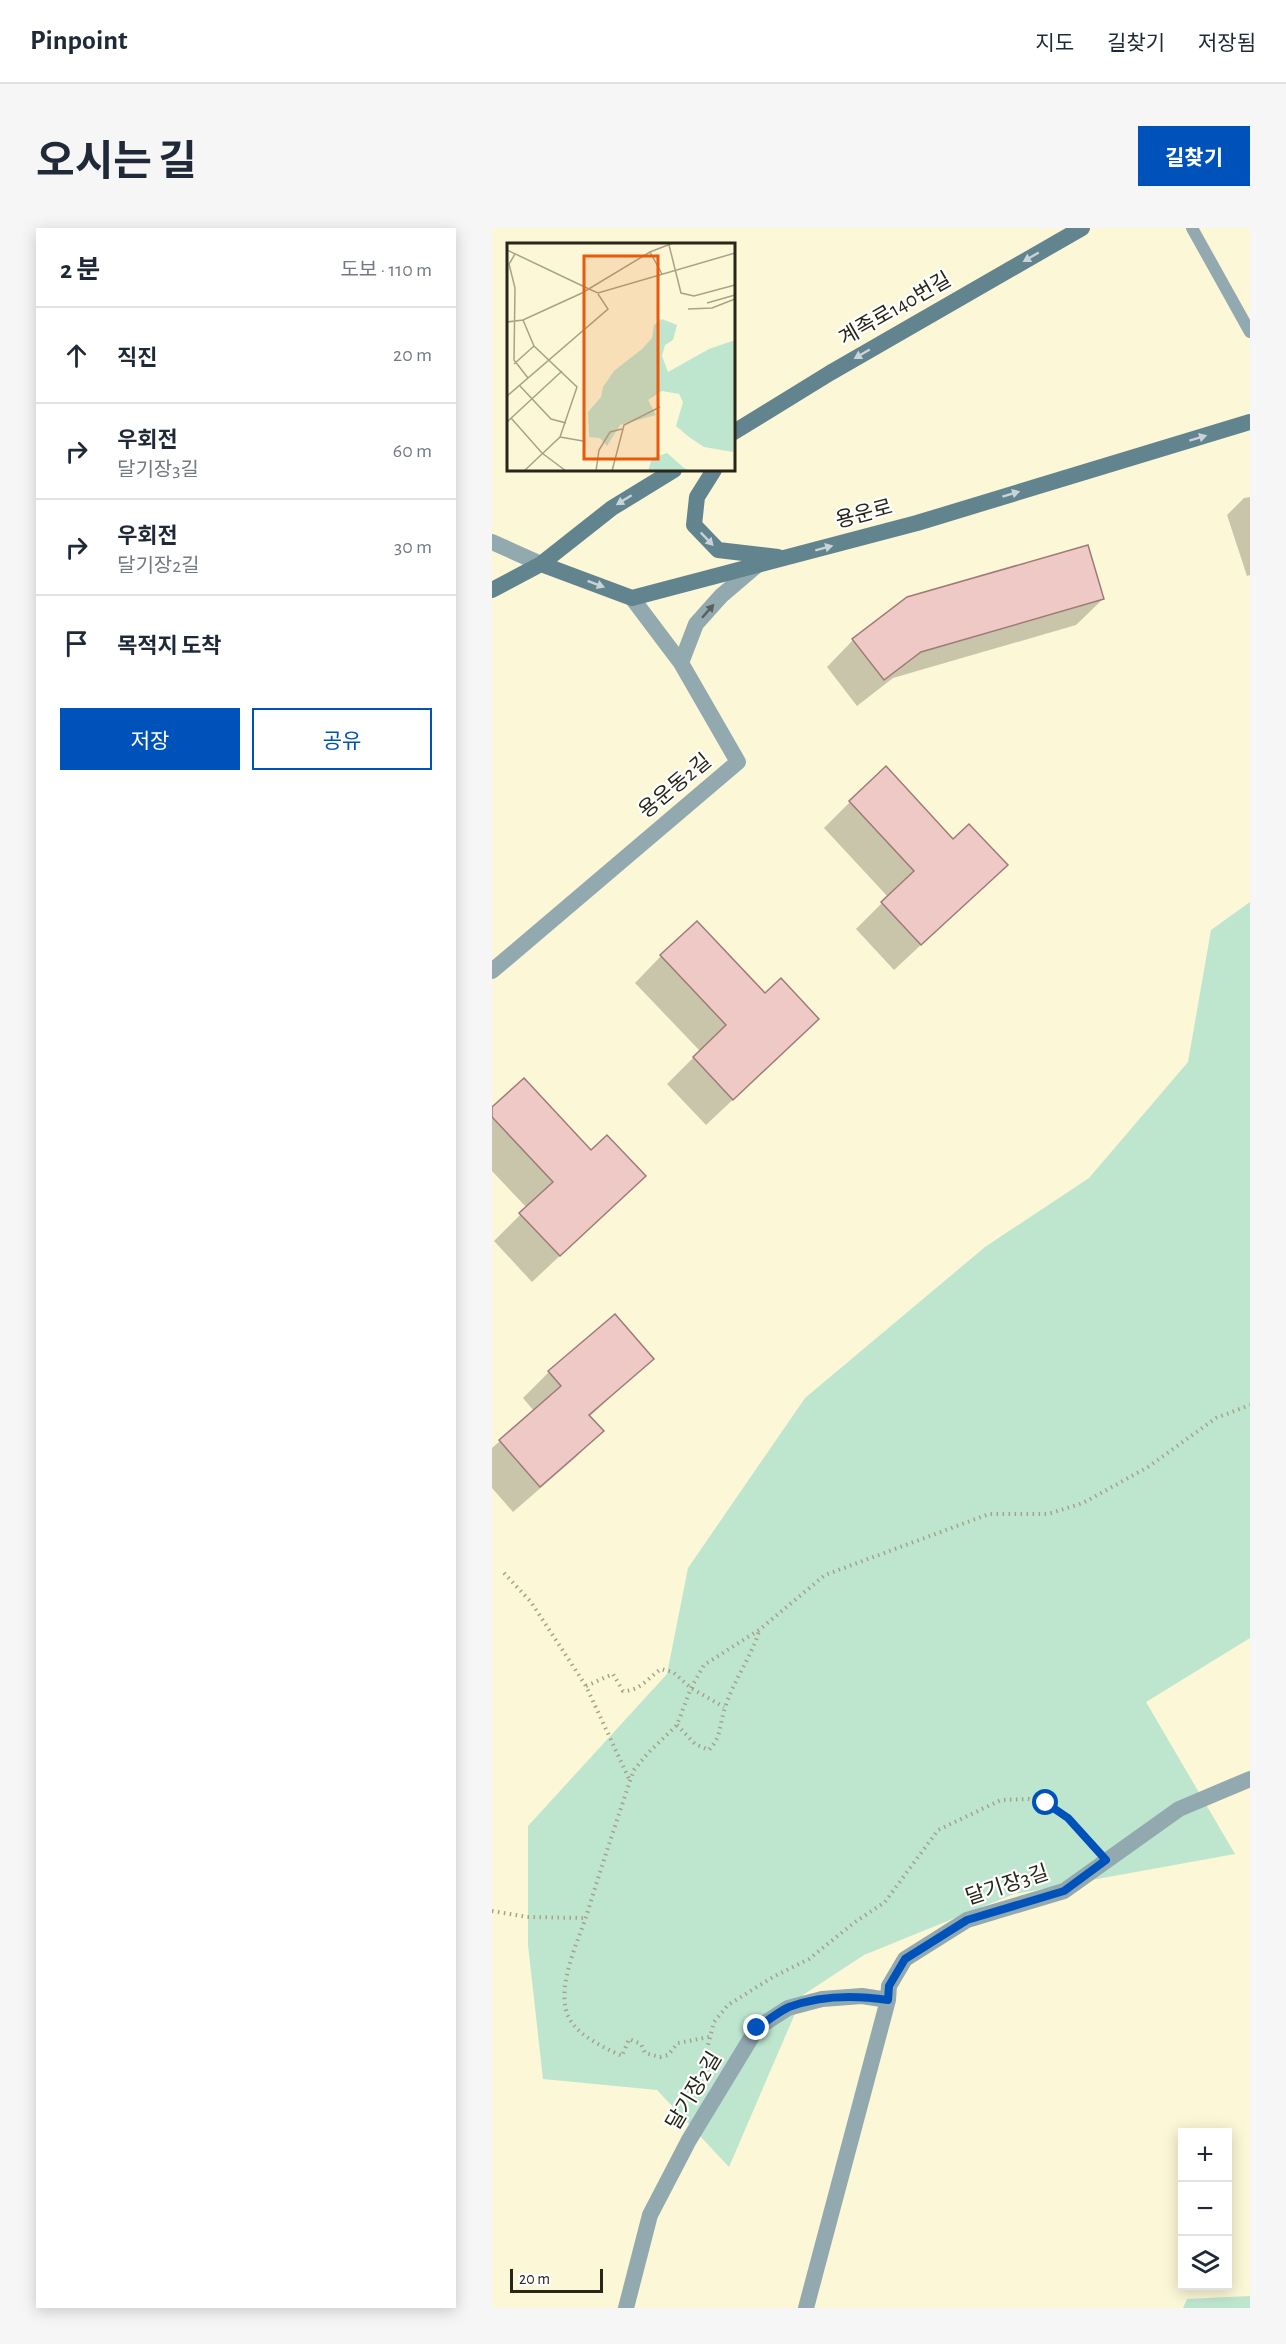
<!DOCTYPE html>
<html lang="ko">
<meta charset="utf-8">
<style>
body{margin:0;font-family:"Alegreya Sans","Noto Sans KR",sans-serif;background:#f6f6f7;color:#1f2937}
.controls{position:absolute;right:18px;bottom:18px;display:grid;overflow:hidden;border-radius:0px;box-shadow:0 3px 15px #0003}
.controls button{width:54px;height:54px;display:grid;place-items:center;padding:0;border:0;border-bottom:2px solid #e0e1e3;background:#fff;color:#1f2937;font:30px sans-serif}
.scale{position:absolute;left:18px;bottom:15px;width:93px;box-sizing:border-box;padding-left:6px;border:3px solid #282519;border-top:0;font-size:16px;line-height:21px;white-space:nowrap;color:#282519;-webkit-text-stroke:4px #fff;paint-order:stroke}
.stop{position:absolute;width:18px;height:18px;margin:-14px;border:4px solid #0052bb;border-radius:50%;background:#fff}
.stop.end{background:#0052bb;border-color:#fff;box-shadow:0 2px 6px #0008}
.list{margin:0;padding:0;list-style:none}
h2{display:flex;justify-content:space-between;align-items:center;height:78px;margin:0;padding:0 24px;font-size:26px}
h2 small{font-size:20px;font-weight:400;color:#747a83}
.list li{display:grid;grid-template-columns:39px 1fr auto;gap:18px;align-items:center;box-sizing:border-box;height:96px;padding:0 24px;border-top:2px solid #e0e1e3}
.list b{display:block;font-size:22px;white-space:nowrap}
.list p{margin:0;font-size:20px;white-space:nowrap;color:#747a83}
.list em{font-size:20px;font-style:normal;color:#747a83}
.actions{display:flex;gap:12px;padding:18px 24px}
.actions a{flex:1;padding:14px 0;border:2px solid #0052bb;border-radius:0px;text-align:center;font-size:21px;color:#0052bb}
.actions .main{background:#0052bb;color:#fff}
.icon{flex:none;width:33px;height:33px;fill:none;stroke:currentColor;stroke-width:2;stroke-linecap:round;stroke-linejoin:round}
.map{position:relative;flex:none;width:758px;height:2080px;overflow:hidden;border-radius:0px}
header{display:flex;align-items:center;gap:36px;box-sizing:border-box;height:84px;padding:0 30px;background:#fff;border-bottom:2px solid #e0e1e3}
header strong{font-size:28px}
nav{display:flex;gap:33px;margin-inline-start:auto;font-size:21px}
.intro{display:flex;align-items:center;justify-content:space-between;box-sizing:border-box;height:144px;padding:0 36px}
h1{margin:0;font-size:42px}
.button{padding:15px 27px;border-radius:0px;background:#0052bb;color:#fff;font-size:21px;font-weight:700}
main{display:flex;gap:36px;padding:0 36px}
aside{flex:1;background:#fff;border-radius:0px;box-shadow:0 3px 15px #0003}
.map>svg:first-child{display:block}
.green{fill:#bee6ce}
.shadow{fill:#0003}
.building{fill:#efc9c5;stroke:#9e7b78;stroke-width:1.5}
.lines{fill:none;stroke-linecap:round;stroke-linejoin:round}
.path{stroke:#a6a28a;stroke-width:4;stroke-dasharray:1.5 4.5;stroke-linecap:butt}
.service{stroke:#92a9b0;stroke-width:12}
.minor{stroke:#92a9b0;stroke-width:16}
.tertiary{stroke:#92a9b0;stroke-width:16}
.secondary{stroke:#62848e;stroke-width:16}
.oneway{fill:#c8d4d7}
.oneway2{fill:#58605d}
.route{stroke:#0052bb;stroke-width:8}
.labels{text-anchor:middle;dominant-baseline:central;stroke-width:4.5;stroke-linejoin:round;paint-order:stroke}
.street-label{font-size:21px;fill:#282519;stroke:#fff}
.inset-road{fill:none;stroke:#a7a38a;stroke-width:1.5}
.view{fill:#e8590c;fill-opacity:0.15;stroke:#e8590c;stroke-width:3}
.inset-edge{fill:none;stroke:#282519;stroke-width:3}
</style>
<header>
<strong>Pinpoint</strong>
<nav><a>지도</a><a>길찾기</a><a>저장됨</a></nav>
</header>
<div class="intro"><h1>오시는 길</h1><a class="button">길찾기</a></div>
<main>
<aside>
<h2>2 분<small>도보 · 110 m</small></h2>
<ul class="list">
<li><svg class="icon" aria-label="ahead" viewBox="0 0 24 24"><path d="M12 20V5M6 11l6-6 6 6"/></svg><div><b>직진</b></div><em>20 m</em></li>
<li><svg class="icon" aria-label="right" viewBox="0 0 24 24"><path d="M7 20v-9h11M14 6l5 5-5 5"/></svg><div><b>우회전</b><p>달기장3길</p></div><em>60 m</em></li>
<li><svg class="icon" aria-label="right" viewBox="0 0 24 24"><path d="M7 20v-9h11M14 6l5 5-5 5"/></svg><div><b>우회전</b><p>달기장2길</p></div><em>30 m</em></li>
<li><svg class="icon" aria-label="arrive" viewBox="0 0 24 24"><path d="M6 21V4h12l-3 4 3 4H6"/></svg><div><b>목적지 도착</b></div></li>
</ul>
<div class="actions"><a class="main">저장</a><a>공유</a></div>
</aside>
<div class="map">
<svg width="758" height="2080" viewBox="0 0 758 2080">
<rect width="100%" height="100%" fill="#fcf7d6"/>
<path class="green" d="M758 674V1410L654 1474 743 1626 522 1666 372 1727 311 1767 237 1939 165 1862 51 1851 36 1717V1598L175 1446 196 1340 313 1170 493 1019 597 950 696 834 719 702Z
M758 2068V2080H691L695 2071Z"/>
<path class="shadow" d="M758 269V347L755 348 735 287 752 270Z
M611 371 584 397 401 450 365 478 335 439 361 412Z
M358 574 487 663 402 742 364 701 396 669 332 600Z
M169 728 299 817 214 897 175 856 208 823 143 755Z
M0 881 125 974 40 1054 2 1013 35 980 0 943Z
M160 1131 97 1189 110 1203 83 1230 21 1284 0 1260V1220L42 1183 31 1170 57 1144Z"/>
<path class="building" d="M596 317 612 371 429 424 392 452 360 411 415 369Z
M394 538 461 611 477 596 516 637 429 717 389 674 422 643 357 573Z
M205 693 273 765 289 750 327 791 241 872 201 829 234 797 168 727Z
M32 850 99 922 115 907 154 948 68 1028 27 985 61 954 0 889V879Z
M123 1086 162 1131 97 1187 112 1203 48 1259 7 1212 69 1158 56 1143Z"/>
<g class="lines">
<path class="path" d="M12 1345 39 1374 94 1458 138 1553
M94 1458 121 1446 131 1463C148 1463 156 1450 169 1441L181 1444 199 1460 232 1479
M185 1497 203 1516 217 1522C230 1508 227 1497 233 1480 241 1453 259 1430 267 1403
M0 1683 35 1689 93 1690
M217 1809 186 1815 176 1827 168 1829 153 1825 149 1816 137 1811 130 1828C111 1819 79 1805 74 1782 67 1754 85 1715 94 1689 108 1643 123 1598 138 1553L142 1542 156 1525 185 1497 199 1460 212 1437 267 1402 333 1347 497 1286H556L591 1275 656 1239 724 1190 758 1177
M210 1840 222 1794 236 1777 281 1749 317 1731 363 1694 393 1674 446 1602 509 1572 536 1571 553 1575 576 1590 599 1616"/>
<path class="service" d="M700 0 758 104"/>
<path class="minor" d="M189 435 204 396 229 368 263 339
M0 743 246 534 189 435 140 370
M134 2080 158 1987 197 1912 265 1800 296 1780 330 1771 370 1768 396 1772
M314 2080 396 1772 397 1758 413 1731 475 1692 572 1663 687 1581 758 1551"/>
<path class="tertiary" d="M0 314 49 336"/>
<path class="secondary" d="M242 204 338 145 590 0
M222 242 205 269 202 297 226 322 286 329
M49 336 140 370 425 295 758 194
M0 362 49 336 120 280 182 242"/>
</g>
<defs><path id="oneway-solid" d="M-6-.8H1V-3.2L6.5 0L1 3.2V.8H-6Z" transform="scale(1.5)"/></defs>
<g class="oneway">
<use href="#oneway-solid" transform="translate(539 29) rotate(150)"/>
<use href="#oneway-solid" transform="translate(370 126) rotate(150)"/>
<use href="#oneway-solid" transform="translate(706 210) rotate(-17)"/>
<use href="#oneway-solid" transform="translate(519 266) rotate(-17)"/>
<use href="#oneway-solid" transform="translate(132 272) rotate(148)"/>
<use href="#oneway-solid" transform="translate(215 311) rotate(46)"/>
<use href="#oneway-solid" transform="translate(332 320) rotate(-15)"/>
<use href="#oneway-solid" transform="translate(104 356) rotate(21)"/>
</g>
<use class="oneway2" href="#oneway-solid" transform="translate(216 383) rotate(-49)"/>
<g class="lines">
<path class="route" d="M265 1800C275 1793 286 1784 297 1779 329 1767 363 1767 396 1772L397 1758 413 1731 475 1692 572 1663 614 1632 576 1590 554 1575"/>
</g>
<g class="labels">
<g class="street-label">
<text transform="translate(403 81) rotate(-30)">계족로140번길</text>
<text transform="translate(372 286) rotate(-15)">용운로</text>
<text transform="translate(183 558) rotate(-40)">용운동2길</text>
<text transform="translate(515 1657) rotate(-18)">달기장3길</text>
<text transform="translate(202 1863) rotate(-59)">달기장2길</text>
</g>
</g>
<g transform="translate(15 15)">
<rect width="228" height="228" fill="#fcf7d6"/>
<path d="M155 76 170 82 166 97 158 102 155 113 161 129 202 106 228 97 226 209 197 204 182 194 169 183 176 159 172 151 155 148 141 157 149 172 113 182 100 203 93 195 82 194 81 169 94 154 96 144 107 128 135 106 145 95 147 82ZM160 210 177 225 183 228H141L145 215Z" fill="#bee6ce"/>
<path class="inset-road" d="M162 2 174 50 187 53 228 42M0 7 82 46M143 9 155 31M8 11 2 21 8 45 7 117 21 135M82 46 91 50 228 10M200 60 228 52M181 66 205 65 228 56M16 77 27 103 70 144 53 194 17 228M0 79 16 77 75 50 143 9 166 0M7 121 27 103M13 143 44 176 59 180M0 153 101 66 91 51M4 175 35 210 59 228M0 179 55 128M53 194 76 198M89 228 92 207 103 189 115 186M105 228 117 182 153 164"/>
<path class="view" d="M77 13H151V216H77Z"/>
<rect width="228" height="228" class="inset-edge"/>
</g>
</svg>
<div class="controls">
<button>+</button>
<button>−</button>
<button><svg class="icon" aria-label="layers" viewBox="0 0 24 24"><path d="M12 4l9 5-9 5-9-5zM3 14l9 5 9-5"/></svg></button>
</div>
<div class="scale">20 m</div>
<div class="stop" style="left:554px;top:1575px"></div>
<div class="stop end" style="left:265px;top:1800px"></div>
</div>
</main>
